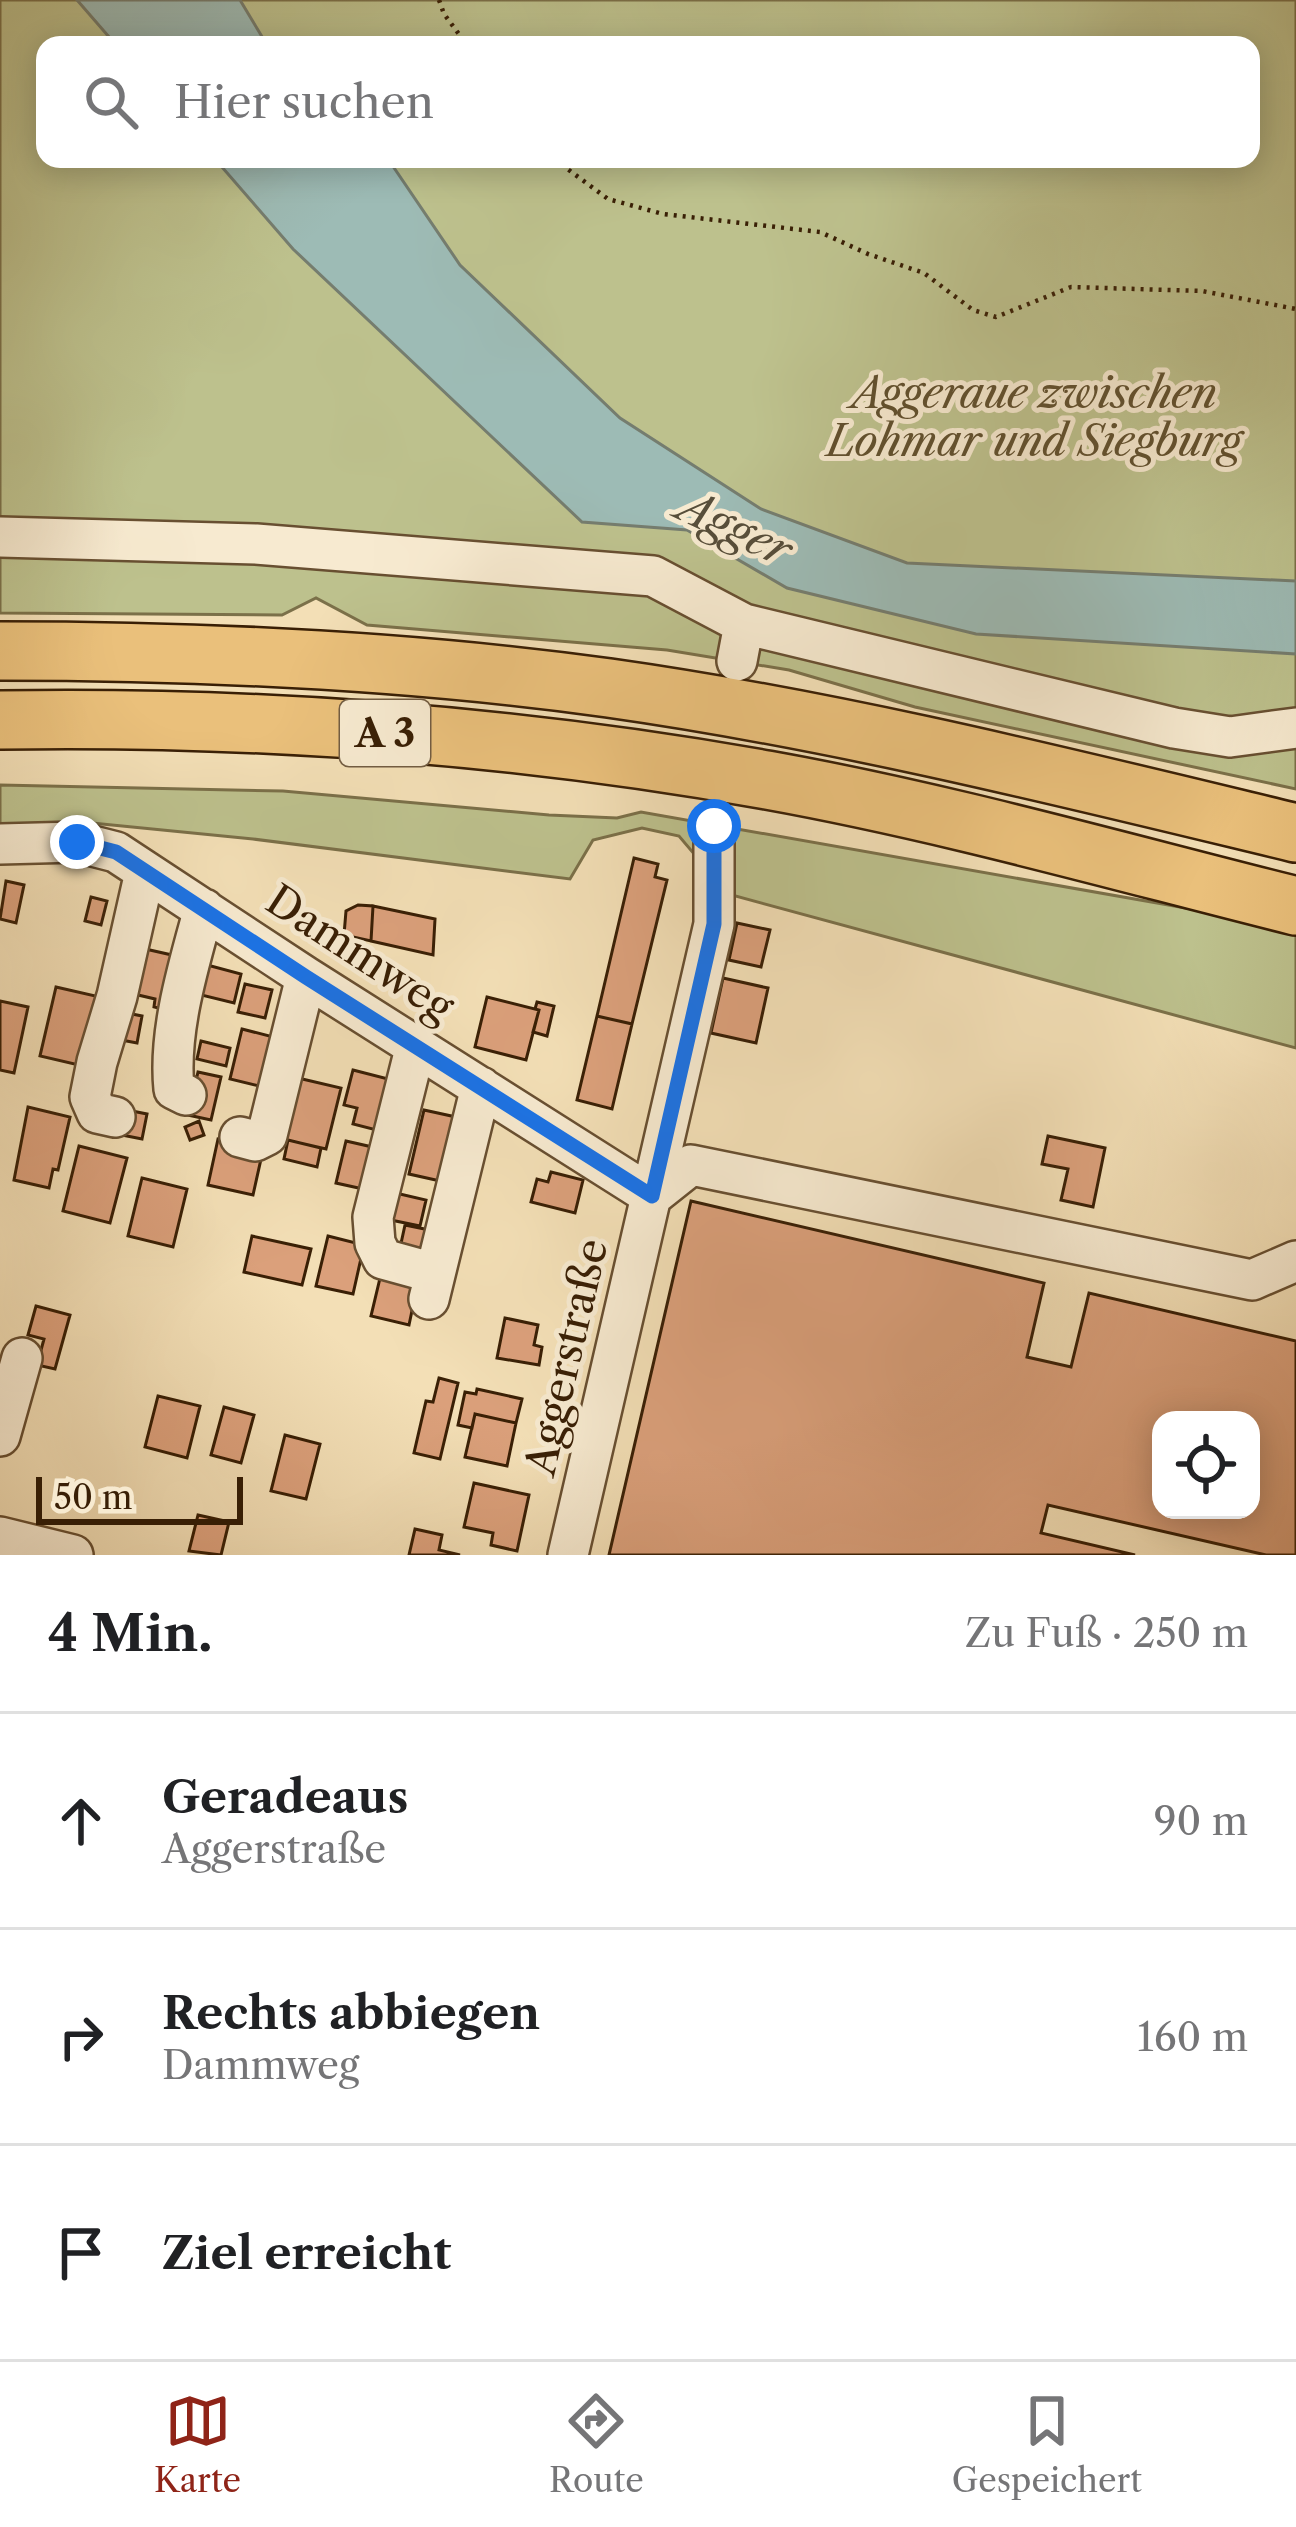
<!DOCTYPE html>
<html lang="de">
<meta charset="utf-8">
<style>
body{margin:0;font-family:"Libre Caslon Text",serif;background:#f6f6f6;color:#202124}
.controls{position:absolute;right:36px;bottom:36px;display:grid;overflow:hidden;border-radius:24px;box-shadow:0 6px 30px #0003}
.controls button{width:108px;height:108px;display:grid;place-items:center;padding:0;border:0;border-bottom:3px solid #e0e0e0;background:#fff;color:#202124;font:60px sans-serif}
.scale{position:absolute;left:36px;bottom:30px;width:207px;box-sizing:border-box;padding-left:12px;border:6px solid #391f05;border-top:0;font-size:33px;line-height:42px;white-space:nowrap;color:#391f05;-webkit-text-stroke:9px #f7ead0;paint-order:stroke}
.stop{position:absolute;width:36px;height:36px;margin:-27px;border:9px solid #1a73e8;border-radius:50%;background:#fff}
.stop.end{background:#1a73e8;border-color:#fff;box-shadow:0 3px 12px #0008}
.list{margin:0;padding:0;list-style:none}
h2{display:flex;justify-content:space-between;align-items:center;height:156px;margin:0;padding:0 48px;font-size:51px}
h2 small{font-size:39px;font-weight:400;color:#757577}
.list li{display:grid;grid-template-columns:78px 1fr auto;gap:36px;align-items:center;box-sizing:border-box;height:216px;padding:0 48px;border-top:3px solid #e0e0e0}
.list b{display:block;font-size:45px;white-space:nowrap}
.list p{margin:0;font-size:39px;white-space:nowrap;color:#757577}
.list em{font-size:39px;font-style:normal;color:#757577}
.icon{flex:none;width:66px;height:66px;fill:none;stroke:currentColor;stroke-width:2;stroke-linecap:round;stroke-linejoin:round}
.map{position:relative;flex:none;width:1296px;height:1555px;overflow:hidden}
.search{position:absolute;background:#fff;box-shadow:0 6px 30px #0003;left:36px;right:36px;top:36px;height:132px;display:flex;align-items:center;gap:30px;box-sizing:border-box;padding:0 42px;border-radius:24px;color:#757577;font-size:45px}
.sheet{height:804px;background:#fff}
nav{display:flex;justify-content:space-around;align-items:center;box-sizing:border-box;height:168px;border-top:3px solid #e0e0e0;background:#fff;font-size:33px;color:#757577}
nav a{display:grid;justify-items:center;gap:6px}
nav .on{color:#8f2418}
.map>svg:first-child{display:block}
.green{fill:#bdc18d;stroke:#7b7049;stroke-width:3;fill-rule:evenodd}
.water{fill:#9dbbb5;stroke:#757d6f;stroke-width:3}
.building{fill:#dba07b;stroke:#391f05;stroke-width:3;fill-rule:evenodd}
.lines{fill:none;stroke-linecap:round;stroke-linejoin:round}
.minor-casing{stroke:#684f31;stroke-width:44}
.highway-casing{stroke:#391f05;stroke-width:62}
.path{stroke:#391f05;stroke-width:4.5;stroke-dasharray:3 6;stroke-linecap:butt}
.minor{stroke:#f7ead0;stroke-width:39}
.highway{stroke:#eac07b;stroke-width:57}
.route{stroke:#1a73e8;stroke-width:15}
.labels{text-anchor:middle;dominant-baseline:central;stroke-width:10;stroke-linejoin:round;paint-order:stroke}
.shield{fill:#f7ead0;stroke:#725c42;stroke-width:3}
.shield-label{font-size:39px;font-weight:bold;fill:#391f05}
.park-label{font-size:42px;font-style:italic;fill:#61502e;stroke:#f7ead0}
.street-label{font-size:42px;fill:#391f05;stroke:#f7ead0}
.water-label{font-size:45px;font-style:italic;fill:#574e3a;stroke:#f7ead0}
</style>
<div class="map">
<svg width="1296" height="1555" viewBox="0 0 1296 1555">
<rect width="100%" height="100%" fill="#f3dfb6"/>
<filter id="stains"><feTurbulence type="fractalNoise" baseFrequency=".00167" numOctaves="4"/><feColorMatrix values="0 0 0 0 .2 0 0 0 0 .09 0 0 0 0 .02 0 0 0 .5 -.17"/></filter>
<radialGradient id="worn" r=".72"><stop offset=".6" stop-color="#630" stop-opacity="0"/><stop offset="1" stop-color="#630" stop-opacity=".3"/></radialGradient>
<path class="green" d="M0 0H1296V789L915 707 789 670 667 650 367 625 316 598 282 615 0 613ZM45 45H1251V159H45Z
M0 785 283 791 549 815 617 818 641 812 1276 924 1296 930V1048L728 894 679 836 642 828 593 840 570 879 253 839 92 823 0 827Z"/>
<path class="water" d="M77 0H240L267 45H116Z
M215 159H388L460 265 620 418 761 509 907 563 1296 581V654L976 634 787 588 687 530 582 522 293 249Z"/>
<path class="building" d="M634 858 658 864 655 877 667 880 632 1024 597 1016Z
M6 881 24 885 16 923 0 919Z
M91 897 107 901 101 925 85 921Z
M358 905 373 906 371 941 344 935 346 911Z
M373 906 435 919 433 955 371 941Z
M737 923 770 930 761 967 729 960Z
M141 948 185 958 173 1012 154 1007 155 999 134 994Z
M196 962 241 974 234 1003 189 992Z
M723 978 768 988 756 1043 711 1033Z
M245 984 272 990 265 1018 238 1012Z
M56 987 100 997 83 1066 40 1056Z
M487 997 539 1010 526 1060 475 1047Z
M0 1001 28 1007 14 1073 0 1070Z
M537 1002 554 1006 547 1036 533 1032 539 1010 535 1009Z
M117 1011 142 1016 137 1043 111 1038Z
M597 1016 632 1024 612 1109 577 1100Z
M242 1029 285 1040 272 1089 230 1079Z
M201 1041 230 1048 226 1066 197 1059Z
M353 1070 400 1082 388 1133 353 1124 357 1108 344 1105Z
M198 1072 221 1077 211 1120 188 1115Z
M298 1078 341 1088 326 1149 283 1139Z
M28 1107 70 1117 58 1170 53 1169 49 1188 14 1180Z
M122 1109 147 1114 142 1139 117 1134Z
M424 1110 465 1119 449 1183 409 1174Z
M199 1121 204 1135 190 1140 185 1127Z
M1048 1136 1105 1148 1093 1207 1061 1200 1068 1169 1042 1164Z
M218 1139 263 1150 253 1195 208 1185Z
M288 1140 321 1148 317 1167 284 1159Z
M346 1141 381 1149 372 1191 336 1183Z
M79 1146 127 1158 110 1223 63 1211Z
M551 1172 583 1180 575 1213 531 1202 537 1179 548 1182Z
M142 1178 187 1189 173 1247 128 1236Z
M387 1191 426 1200 420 1226 381 1218Z
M691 1201 1044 1283 1027 1357 1071 1367 1089 1293 1296 1341V1555H1266L1048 1505 1041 1533 1135 1555H609ZM1161 1420H1251V1510H1161Z
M405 1225 439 1232 434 1255 400 1248Z
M252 1236 311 1249 302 1285 244 1272Z
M328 1236 364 1245 353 1294 316 1286Z
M381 1274 418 1282 409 1325 371 1316Z
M36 1306 70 1315 55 1369 37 1365 44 1339 28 1335Z
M505 1318 538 1325 534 1345 542 1347 539 1365 497 1358Z
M439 1378 458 1383 440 1459 414 1453 426 1401 433 1402Z
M477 1389 522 1399 516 1423 475 1414 472 1428 458 1425 465 1392 476 1394Z
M158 1396 200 1406 187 1458 145 1447Z
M224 1407 254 1415 241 1463 211 1455Z
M475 1414 516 1423 507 1466 465 1457Z
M285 1435 320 1444 306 1499 271 1491Z
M474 1483 529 1495 517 1551 491 1545 493 1533 464 1527Z
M198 1515 229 1522 221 1555 189 1551Z
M415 1529 442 1535 439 1550 460 1555H409Z"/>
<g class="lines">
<defs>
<path id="minor" d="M0 537 256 544 653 576 744 624 1174 728 1230 737 1296 728
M737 661 744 624
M0 844 77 842 116 852 306 977 652 1196 691 1165 1252 1280 1296 1261
M416 1045 373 1217 375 1243 383 1259 423 1270
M186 1095 174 1089C168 1031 189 964 204 909
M115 1117 97 1113 90 1097 97 1062 117 996 145 872
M240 1137 255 1141 267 1135 306 977
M429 1299 481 1087
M0 1436 22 1358
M0 1537 73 1555
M568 1555 714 924V827"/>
<path id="highway" d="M0 651C204 651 407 660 609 688 842 721 1068 778 1296 833
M0 720C256 716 515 735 767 780 945 812 1120 862 1296 906"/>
</defs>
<use href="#minor" class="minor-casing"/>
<use href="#highway" class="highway-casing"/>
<path class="path" d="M439 0 444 14 467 45
M554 159 608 199 663 214 820 232 868 254 924 273 973 310 996 317 1071 287 1202 291 1296 309"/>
<use href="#minor" class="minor"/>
<use href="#highway" class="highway"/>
</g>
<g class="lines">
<path class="route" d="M77 842 116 852 306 977 652 1196 714 924V826"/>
</g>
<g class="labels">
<rect class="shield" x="340" y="700" width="90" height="66" rx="9"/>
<g class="shield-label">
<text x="385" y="733">A 3</text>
</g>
<g class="park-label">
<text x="1034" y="393">Aggeraue zwischen<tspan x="1034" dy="48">Lohmar und Siegburg</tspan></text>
</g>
<g class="street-label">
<text transform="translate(360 953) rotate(33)">Dammweg</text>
<text transform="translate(566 1357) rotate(-77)">Aggerstraße</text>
</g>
<g class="water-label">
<text transform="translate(735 528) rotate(25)">Agger</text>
</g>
</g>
<rect width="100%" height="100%" filter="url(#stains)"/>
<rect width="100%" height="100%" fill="url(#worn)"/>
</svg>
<div class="controls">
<button><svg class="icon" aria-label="locate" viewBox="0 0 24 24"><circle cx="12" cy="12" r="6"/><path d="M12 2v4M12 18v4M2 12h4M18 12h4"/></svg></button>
</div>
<div class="scale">50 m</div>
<div class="stop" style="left:714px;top:826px"></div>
<div class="stop end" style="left:77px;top:842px"></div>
<div class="search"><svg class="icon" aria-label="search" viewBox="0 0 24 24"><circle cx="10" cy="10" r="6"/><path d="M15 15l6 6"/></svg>Hier suchen</div>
</div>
<section class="sheet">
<h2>4 Min.<small>Zu Fuß · 250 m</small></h2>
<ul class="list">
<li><svg class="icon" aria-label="ahead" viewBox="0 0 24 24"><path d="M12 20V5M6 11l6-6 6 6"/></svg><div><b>Geradeaus</b><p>Aggerstraße</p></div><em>90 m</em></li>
<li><svg class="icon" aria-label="right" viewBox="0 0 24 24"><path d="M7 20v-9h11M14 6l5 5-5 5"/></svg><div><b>Rechts abbiegen</b><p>Dammweg</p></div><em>160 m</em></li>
<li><svg class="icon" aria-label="arrive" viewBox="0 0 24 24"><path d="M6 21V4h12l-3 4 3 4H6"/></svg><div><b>Ziel erreicht</b></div></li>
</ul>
</section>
<nav>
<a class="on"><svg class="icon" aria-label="map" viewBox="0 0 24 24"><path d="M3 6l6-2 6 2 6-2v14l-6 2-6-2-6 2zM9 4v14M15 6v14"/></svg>Karte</a>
<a><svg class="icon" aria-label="directions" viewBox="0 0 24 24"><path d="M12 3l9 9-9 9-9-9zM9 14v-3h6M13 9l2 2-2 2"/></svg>Route</a>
<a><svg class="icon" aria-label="saved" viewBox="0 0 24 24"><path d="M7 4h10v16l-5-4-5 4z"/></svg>Gespeichert</a>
</nav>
